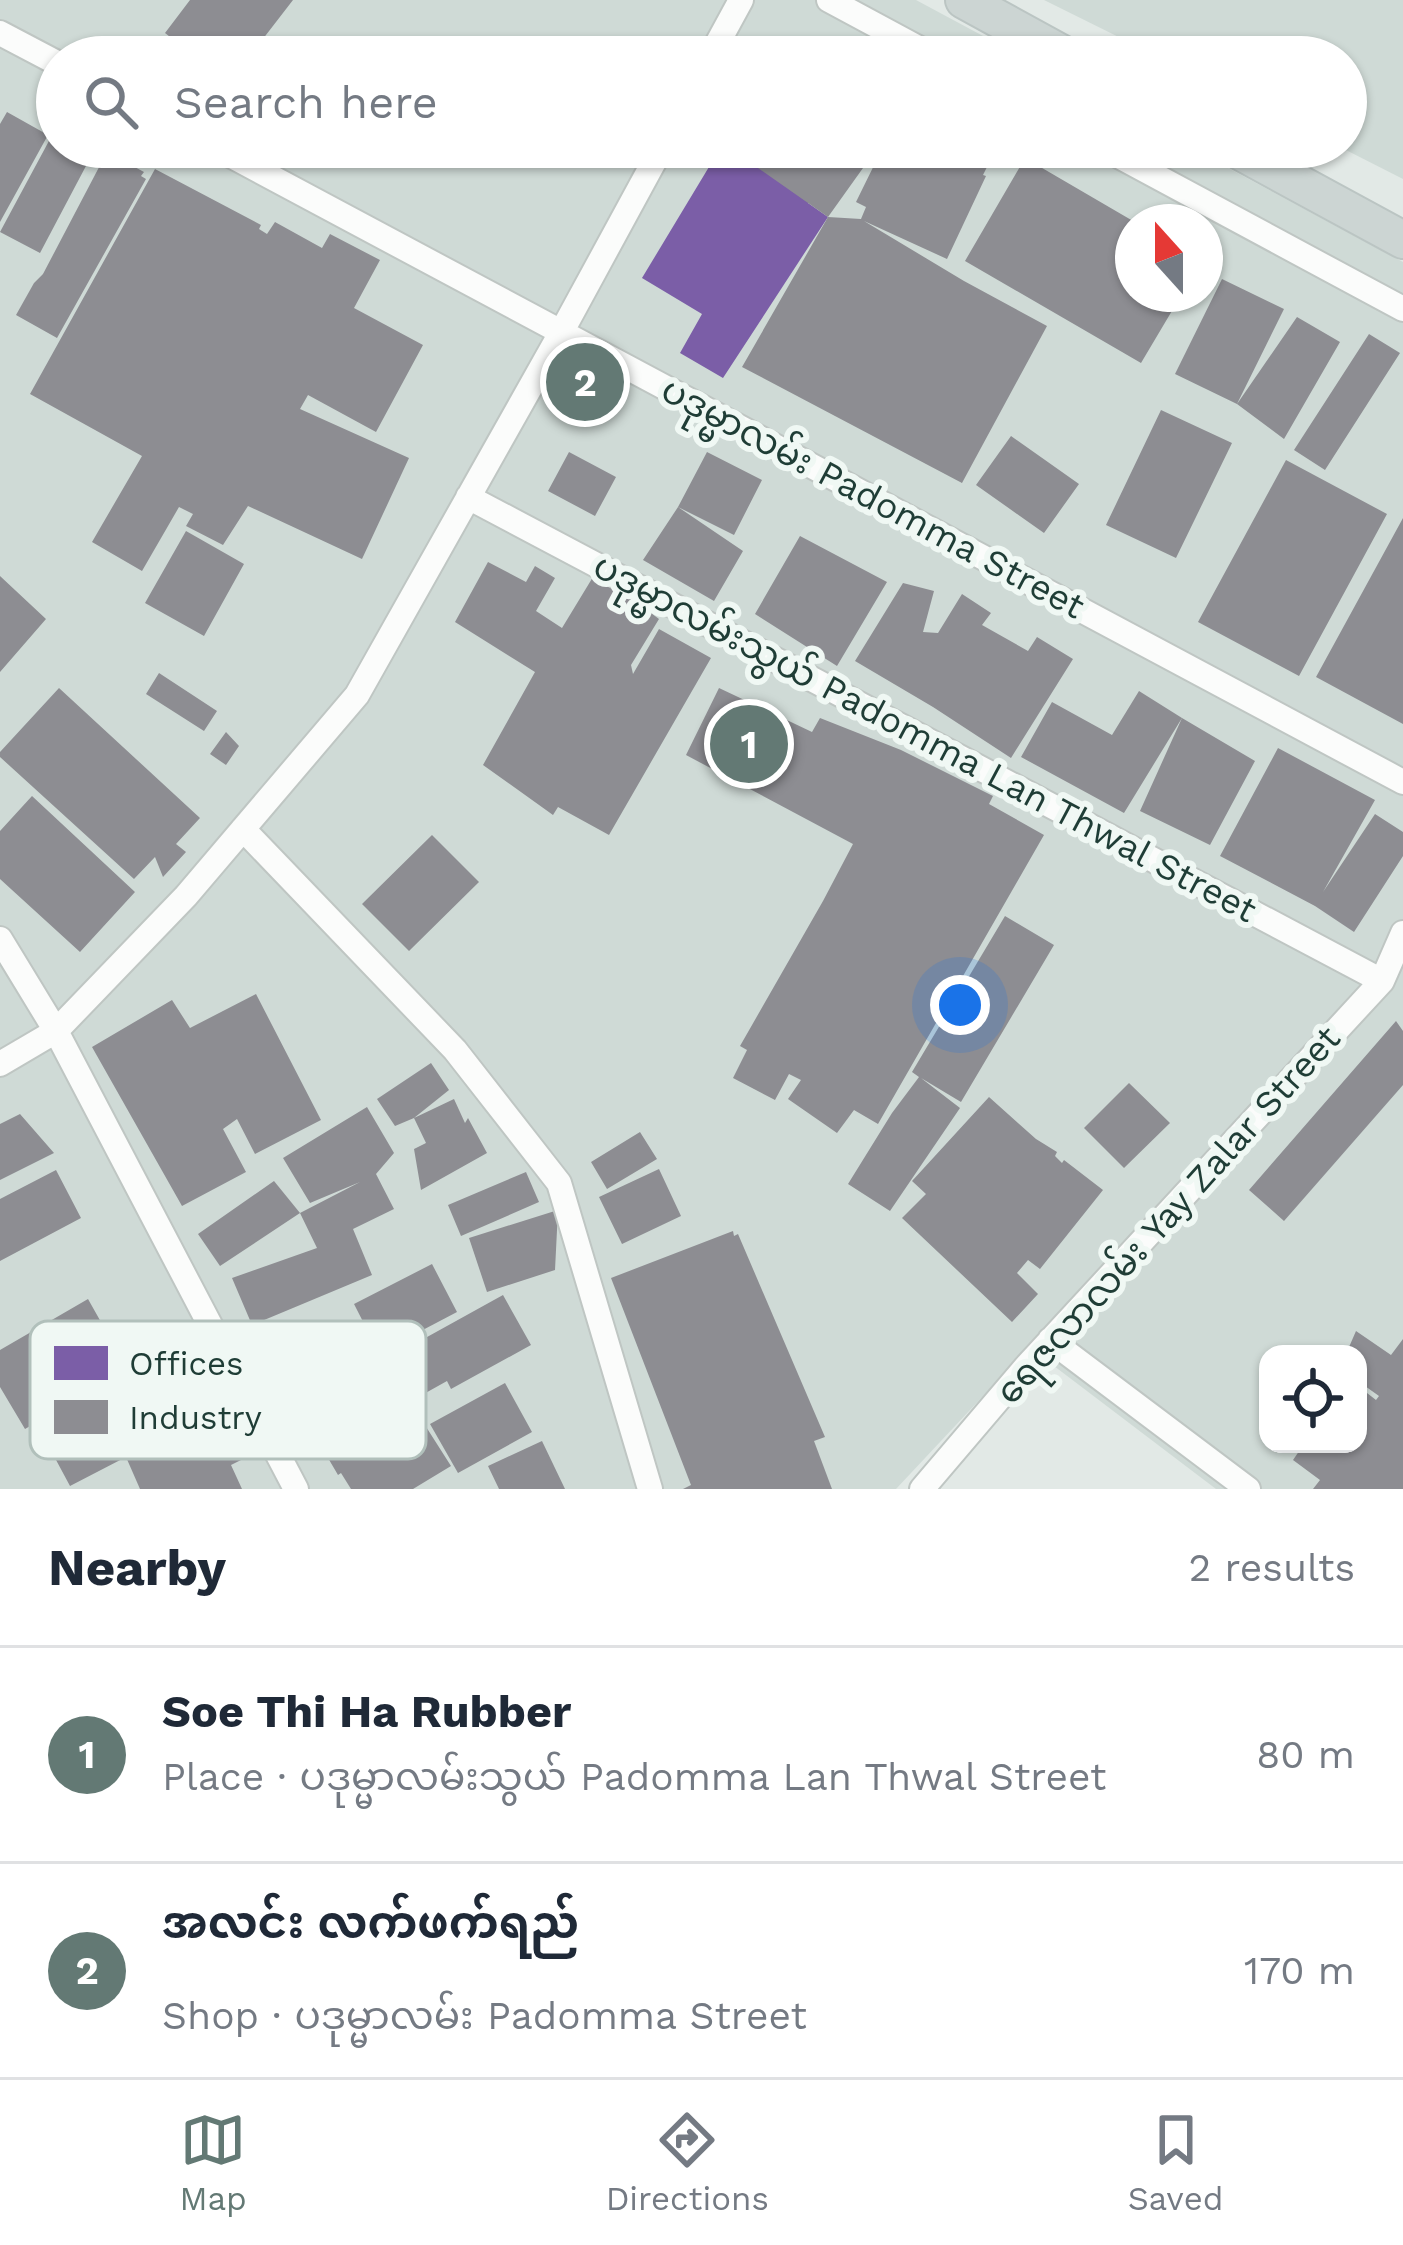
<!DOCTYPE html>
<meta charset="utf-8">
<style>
body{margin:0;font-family:"Work Sans","Noto Sans Myanmar",sans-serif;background:#f2f2f3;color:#1f2937}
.controls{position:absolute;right:36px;bottom:36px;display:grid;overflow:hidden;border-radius:24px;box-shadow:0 3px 9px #0004}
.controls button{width:108px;height:108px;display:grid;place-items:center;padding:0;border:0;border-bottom:3px solid #e0e1e3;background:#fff;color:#1f2937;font:60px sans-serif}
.compass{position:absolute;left:1115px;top:204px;width:108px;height:108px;border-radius:50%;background:#fff;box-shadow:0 3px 9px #0004;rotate:339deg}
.you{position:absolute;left:960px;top:1005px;width:42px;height:42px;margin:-30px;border:9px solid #fff;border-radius:50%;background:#1a73e8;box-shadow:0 0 0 18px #1a73e833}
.badge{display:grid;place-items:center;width:78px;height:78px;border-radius:50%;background:#637974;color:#fff;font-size:39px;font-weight:700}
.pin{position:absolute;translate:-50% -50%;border:6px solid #fff;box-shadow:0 3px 12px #0006}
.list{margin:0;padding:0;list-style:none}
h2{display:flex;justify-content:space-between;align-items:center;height:156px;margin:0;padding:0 48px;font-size:51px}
h2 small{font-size:39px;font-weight:400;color:#747a83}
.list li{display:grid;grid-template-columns:78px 1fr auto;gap:36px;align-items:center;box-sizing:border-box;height:216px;padding:0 48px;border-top:3px solid #e0e1e3}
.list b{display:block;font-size:45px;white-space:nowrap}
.list p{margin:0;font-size:39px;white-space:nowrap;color:#747a83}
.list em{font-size:39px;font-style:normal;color:#747a83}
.icon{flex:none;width:66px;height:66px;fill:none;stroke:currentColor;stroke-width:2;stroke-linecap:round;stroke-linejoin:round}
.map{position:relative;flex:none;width:1403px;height:1489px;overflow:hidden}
.search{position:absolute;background:#fff;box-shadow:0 3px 9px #0004;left:36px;right:36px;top:36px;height:132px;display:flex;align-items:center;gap:30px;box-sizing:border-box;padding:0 42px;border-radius:66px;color:#747a83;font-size:45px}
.sheet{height:588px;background:#fff}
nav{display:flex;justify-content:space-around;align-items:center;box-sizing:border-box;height:168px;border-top:3px solid #e0e1e3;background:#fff;font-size:33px;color:#747a83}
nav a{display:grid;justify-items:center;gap:6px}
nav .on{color:#637974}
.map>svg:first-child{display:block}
.built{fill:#cfdad6;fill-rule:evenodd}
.offices{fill:#7b5ea7}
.industry{fill:#8d8d92}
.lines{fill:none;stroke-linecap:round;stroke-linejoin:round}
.minor-casing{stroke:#bfc6c3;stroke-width:28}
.primary-casing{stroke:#bbc5c3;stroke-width:40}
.minor{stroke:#fbfcfb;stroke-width:24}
.primary{stroke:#ccd5d3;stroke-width:36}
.labels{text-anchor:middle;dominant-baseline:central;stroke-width:12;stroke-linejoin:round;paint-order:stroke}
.street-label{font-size:36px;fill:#1f3d36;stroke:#f0f8f4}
.key{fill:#f0f8f4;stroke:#b1c0bb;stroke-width:3}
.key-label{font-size:33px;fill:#1f3d36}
</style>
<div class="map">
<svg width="1403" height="1489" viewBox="0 0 1403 1489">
<rect width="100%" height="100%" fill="#e2e9e6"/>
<path class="built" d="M0 0H916L1022 57H57V147H1189L1403 262V1489H1216L1029 1347 896 1489H0ZM1133 222H1205V294H1133ZM1268 1354H1358V1444H1268Z
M1044 0H1403V179L1340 147H1346V57H1159Z"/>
<path class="offices" d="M721 147H738L815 193 808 203 828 217 723 378 680 353 702 314 642 278Z"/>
<path class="industry" d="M190 0H293L249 57H196L165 33Z
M7 112 48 135 0 222V124Z
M57 126V147H96L40 253 0 232Z
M728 147H853L847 157 863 168 828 217 861 219 866 207 856 202 883 147H997L983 175 986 176 947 259 864 221 964 281 1047 326 962 483 742 367 828 217Z
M107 152 144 172 141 176 146 179 57 338 16 315 34 283 43 274Z
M1025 158 1133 221V294H1182L1141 363 965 261Z
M155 169 261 225 259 229 267 234 275 222 322 248 330 234 380 260 354 308 423 345 376 432 308 395 300 409 409 458 362 559 248 506 223 545 186 526 193 514 179 507 142 571 92 542 142 456 30 394Z
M1222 279 1284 309 1237 404 1175 374Z
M1297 317 1340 342 1284 439 1237 404Z
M1369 334 1400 353 1325 470 1294 450Z
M1161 410 1232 443 1176 558 1106 525Z
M1011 436 1079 484 1044 533 976 485Z
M569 452 616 477 595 516 548 491Z
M707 452 762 480 734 535 678 507Z
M1286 460 1387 514 1299 676 1198 622Z
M678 507 743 551 714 601 643 560Z
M1403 518V724L1316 677Z
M186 531 244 564 204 636 145 603Z
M800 536 887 582 837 666 755 614Z
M488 562 526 582 535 566 555 578 536 611 562 628 596 572 659 619 631 665 633 674 659 629 711 658 609 835 558 807 553 815 483 765 535 672 455 622Z
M0 576 46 619 0 672Z
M903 583 934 591 923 632 938 633 962 594 991 613 982 625 1028 651 1037 637 1073 659 1011 758 933 707 855 661Z
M159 673 217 711 204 731 146 694Z
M59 688 200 818 176 844 186 852 163 877 155 857 134 879 0 757V752Z
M719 688 812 732 820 718 901 750 993 796 989 804 1044 835 878 1124 854 1110 837 1133 788 1099 801 1080 789 1074 775 1100 733 1078 747 1050 740 1046 823 901 853 844 686 755Z
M1139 691 1182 718 1124 813 1021 757 1052 702 1112 735Z
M1182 718 1255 761 1210 845 1140 811Z
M226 732 239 746 226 765 210 754Z
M1278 748 1375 800 1323 892 1375 814 1403 832V856L1354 932 1315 906 1220 856Z
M32 796 135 892 80 952 0 879V831Z
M432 835 479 882 409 951 362 904Z
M1005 916 1054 945 961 1102 921 1078 960 1108 890 1211 848 1184 892 1113 919 1077 912 1072Z
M256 994 321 1120 255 1154 237 1119 223 1129 246 1172 182 1206 92 1047 172 1000 190 1028Z
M1396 1021 1403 1031V1085L1284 1221 1249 1190Z
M431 1063 449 1090 414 1118 395 1126 377 1099Z
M1129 1083 1170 1123 1124 1168 1084 1128Z
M989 1097 1036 1139 1057 1152 1055 1156 1062 1163 1064 1160 1103 1190 1040 1269 1028 1260 1017 1273 1038 1294 1012 1322 902 1218 926 1194 912 1181Z
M454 1099 465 1123 468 1118 487 1153 421 1190 414 1149 426 1143 414 1118Z
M367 1107 394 1153 376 1174 394 1209 353 1229 372 1275 252 1325 232 1278 317 1248 300 1213 360 1182 310 1203 283 1158Z
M20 1114 54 1153 0 1180V1124Z
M640 1132 657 1159 607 1189 591 1162Z
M659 1169 681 1216 622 1244 599 1197Z
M56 1170 81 1218 0 1261V1199Z
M526 1172 539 1202 461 1236 448 1205Z
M274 1181 300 1213 220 1266 198 1234Z
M558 1210 555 1270 487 1292 469 1238Z
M733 1231 734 1236 738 1234 825 1437 814 1441 832 1489H683L691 1485 611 1278Z
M432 1264 457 1312 379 1353 354 1304Z
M503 1295 531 1345 451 1389 447 1381 413 1400 397 1370 413 1361 409 1347Z
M88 1299 128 1370 25 1429 0 1387V1350Z
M1356 1331 1391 1355 1403 1339V1489H1313L1320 1480 1293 1460 1304 1444H1358V1386L1376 1400 1379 1396 1358 1381V1354H1346Z
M379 1353 451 1466 413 1489H351L341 1473 338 1475 297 1405 300 1403 296 1396Z
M188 1374 207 1410 213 1407 241 1460 231 1465 242 1489H140L126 1457 70 1486 48 1445Z
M505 1383 532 1432 458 1473 430 1424Z
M542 1441 565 1489H499L488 1466Z"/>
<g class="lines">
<defs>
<path id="minor" d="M829 0 935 57
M0 33 57 63
M710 57 741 0
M215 147 1403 782
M1102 147 1403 309
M468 497 1382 981
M243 829 455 1050 559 1183 650 1489
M0 939 56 1031 296 1489
M0 1064 56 1031 186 896 357 695 562 331 662 147
M1050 1340 1248 1489
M922 1489 1025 1368 1382 981 1403 933"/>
<path id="primary" d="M964 0 1068 57
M1232 147 1403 240"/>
</defs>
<use href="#minor" class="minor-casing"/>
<use href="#primary" class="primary-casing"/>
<use href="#minor" class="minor"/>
<use href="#primary" class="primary"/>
</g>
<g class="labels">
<g class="street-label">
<text transform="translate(873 498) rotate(28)">ပဒုမ္မာလမ်း Padomma Street</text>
<text transform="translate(925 738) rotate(28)">ပဒုမ္မာလမ်းသွယ် Padomma Lan Thwal Street</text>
<text transform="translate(1168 1215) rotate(-48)">ရေဇလာလမ်း Yay Zalar Street</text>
</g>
</g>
<rect x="30" y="1321" width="396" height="138" rx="18" class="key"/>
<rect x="54" y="1346" width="54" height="34" fill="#7b5ea7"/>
<rect x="54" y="1400" width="54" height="34" fill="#8d8d92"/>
<g class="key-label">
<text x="129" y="1375">Offices</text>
<text x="129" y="1429">Industry</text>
</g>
</svg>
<div class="controls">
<button><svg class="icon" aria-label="locate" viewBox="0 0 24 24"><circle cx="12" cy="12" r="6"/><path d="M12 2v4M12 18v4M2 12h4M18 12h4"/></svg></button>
</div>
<svg class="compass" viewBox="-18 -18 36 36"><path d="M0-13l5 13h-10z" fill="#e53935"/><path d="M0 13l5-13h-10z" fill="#747a83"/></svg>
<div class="you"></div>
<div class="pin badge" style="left:749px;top:744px">1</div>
<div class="pin badge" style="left:585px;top:382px">2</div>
<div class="search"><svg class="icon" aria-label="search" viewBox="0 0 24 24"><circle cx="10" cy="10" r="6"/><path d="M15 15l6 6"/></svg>Search here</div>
</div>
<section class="sheet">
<h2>Nearby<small>2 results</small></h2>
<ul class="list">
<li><span class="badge">1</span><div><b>Soe Thi Ha Rubber</b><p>Place · ပဒုမ္မာလမ်းသွယ် Padomma Lan Thwal Street</p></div><em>80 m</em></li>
<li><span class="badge">2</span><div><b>အလင်း လက်ဖက်ရည်</b><p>Shop · ပဒုမ္မာလမ်း Padomma Street</p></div><em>170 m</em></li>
</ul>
</section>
<nav>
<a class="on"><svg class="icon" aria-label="map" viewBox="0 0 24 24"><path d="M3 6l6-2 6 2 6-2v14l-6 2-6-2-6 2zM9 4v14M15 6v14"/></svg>Map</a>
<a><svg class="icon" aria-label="directions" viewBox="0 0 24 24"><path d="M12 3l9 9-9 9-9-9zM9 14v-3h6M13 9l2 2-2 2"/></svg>Directions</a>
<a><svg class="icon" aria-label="saved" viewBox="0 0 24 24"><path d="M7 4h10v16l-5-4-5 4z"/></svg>Saved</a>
</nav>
